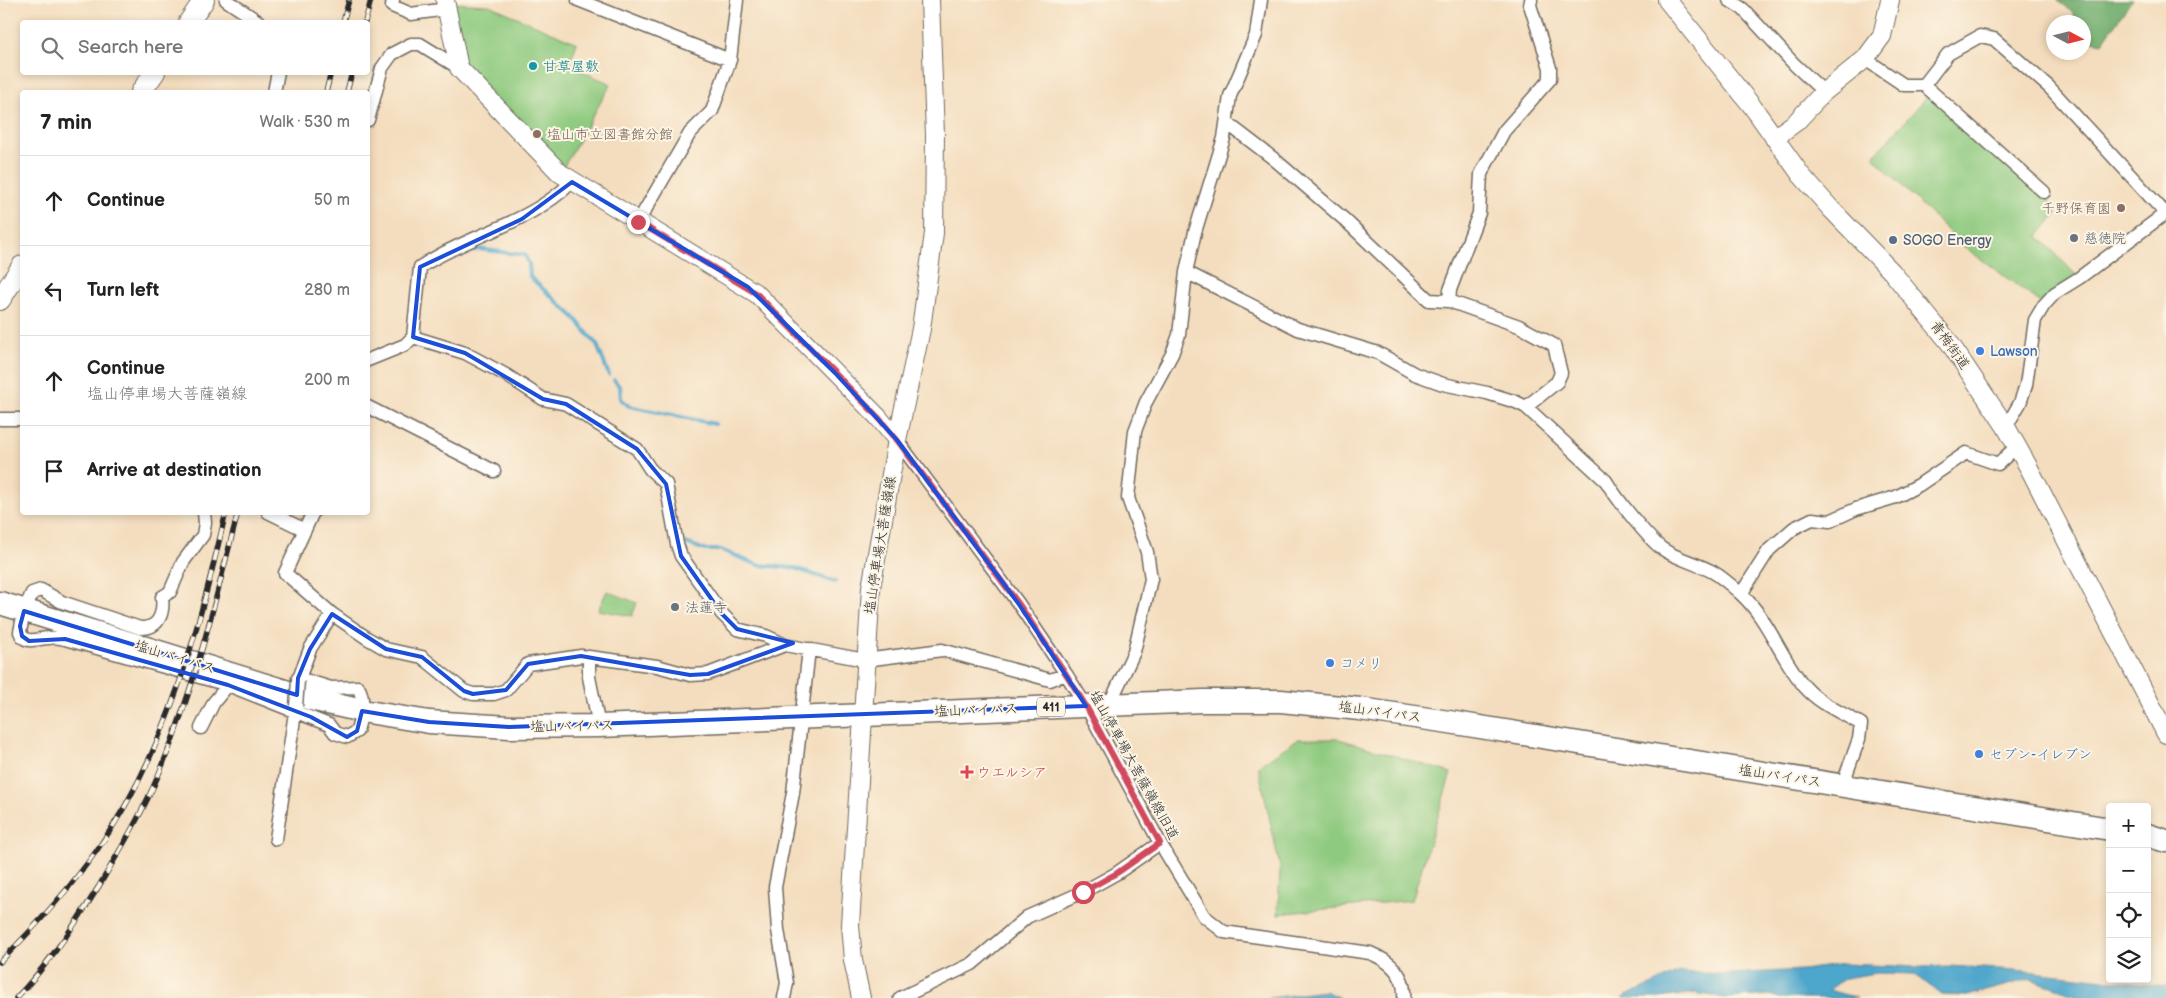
<!DOCTYPE html>
<meta charset="utf-8">
<style>
body{margin:0;font-family:"Balsamiq Sans","Klee One",sans-serif;background:#f2f2f2;color:#222}
.controls{position:absolute;right:15px;bottom:15px;display:grid;overflow:hidden;border-radius:5px;box-shadow:0 2px 8px #0003}
.controls button{width:45px;height:45px;display:grid;place-items:center;padding:0;border:0;border-bottom:1px solid #e0e0e0;background:#fff;color:#222;font:25px sans-serif}
.compass{position:absolute;left:2046px;top:15px;width:45px;height:45px;border-radius:50%;background:#fff;box-shadow:0 2px 8px #0003;rotate:97deg}
.stop{position:absolute;width:15px;height:15px;margin:-11px;border:4px solid #d1495b;border-radius:50%;background:#fff}
.stop.end{background:#d1495b;border-color:#fff;box-shadow:0 1px 5px #0008}
.list{margin:0;padding:0;list-style:none}
h2{display:flex;justify-content:space-between;align-items:center;height:65px;margin:0;padding:0 20px;font-size:21px}
h2 small{font-size:16px;font-weight:400;color:#767676}
.list li{display:grid;grid-template-columns:32px 1fr auto;gap:15px;align-items:center;box-sizing:border-box;height:90px;padding:0 20px;border-top:1px solid #e0e0e0}
.list b{display:block;font-size:19px;white-space:nowrap}
.list p{margin:0;font-size:16px;white-space:nowrap;color:#767676}
.list em{font-size:16px;font-style:normal;color:#767676}
.icon{flex:none;width:28px;height:28px;fill:none;stroke:currentColor;stroke-width:2;stroke-linecap:round;stroke-linejoin:round}
.map{position:relative;flex:none;width:2166px;height:998px;overflow:hidden}
.search{position:absolute;background:#fff;box-shadow:0 2px 8px #0003;left:20px;top:20px;width:350px;height:55px;display:flex;align-items:center;gap:12px;box-sizing:border-box;padding:0 18px;border-radius:5px;color:#767676;font-size:19px}
.panel{position:absolute;background:#fff;box-shadow:0 2px 8px #0003;left:20px;top:90px;width:350px;height:425px;border-radius:5px}
.map>svg:first-child{display:block}
.green{fill:#8eca7f;stroke:#5c7a55}
.forest{fill:#72ae6e;stroke:#4e6c4c}
.water{fill:#4ea6cb;stroke:#3c687b}
.lines{fill:none;stroke-linecap:round;stroke-linejoin:round}
.stream{stroke:#4ea6cb;stroke-width:4}
.street-casing{stroke:#71695e;stroke-width:15}
.secondary-casing{stroke:#71695e;stroke-width:20}
.primary-casing{stroke:#71695e;stroke-width:22}
.highway-casing{stroke:#71695e;stroke-width:25}
.street{stroke:#fff;stroke-width:12}
.secondary{stroke:#fff;stroke-width:18}
.primary{stroke:#fff;stroke-width:20}
.highway{stroke:#fff;stroke-width:22}
.rail-casing{stroke:#2b2b2b;stroke-width:5.5}
.rail{stroke:#fcf5e5;stroke-width:4;stroke-dasharray:11;stroke-linecap:butt}
.street-bridge-casing{stroke:#71695e;stroke-width:15;stroke-linecap:butt}
.street-bridge{stroke:#fff;stroke-width:12}
.route{stroke:#d1495b;stroke-width:6}
.marked{fill:none;stroke:#1d4ed8;stroke-width:4;stroke-linejoin:round}
.culture-dot{fill:#0f9aa8;stroke:#fcf5e5;stroke-width:2}
.education-dot{fill:#8d6e63;stroke:#fcf5e5;stroke-width:2}
.worship-dot{fill:#6b7280;stroke:#fcf5e5;stroke-width:2}
.service-dot{fill:#5c6f8a;stroke:#fcf5e5;stroke-width:2}
.shop-dot{fill:#3f7fe0;stroke:#fcf5e5;stroke-width:2}
.health-dot{fill:#e0444e;stroke:#fcf5e5;stroke-width:2}
.labels{text-anchor:middle;dominant-baseline:central;stroke-width:4;stroke-linejoin:round;paint-order:stroke}
.shield{fill:#fcf5e5;stroke:#6a6863;stroke-width:1}
.shield-label{font-size:12px;font-weight:bold;fill:#2b2b2b}
.culture-label{font-size:14px;fill:#0d838f;stroke:#fcf5e5;text-anchor:start}
.education-label{font-size:14px;fill:#785e54;stroke:#fcf5e5;text-anchor:start}
.worship-label{font-size:14px;fill:#5b616d;stroke:#fcf5e5;text-anchor:start}
.service-label{font-size:14px;fill:#4e5e75;stroke:#fcf5e5;text-anchor:start}
.street-label{font-size:14px;fill:#2b2b2b;stroke:#fcf5e5}
.shop-label{font-size:14px;fill:#366cbe;stroke:#fcf5e5;text-anchor:start}
.health-label{font-size:14px;fill:#be3a42;stroke:#fcf5e5;text-anchor:start}
</style>
<div class="map">
<svg width="2166" height="998" viewBox="0 0 2166 998">
<rect width="100%" height="100%" fill="#fcf5e5"/>
<filter id="ink" filterUnits="userSpaceOnUse"><feTurbulence type="fractalNoise" baseFrequency=".02" numOctaves="2"/><feDisplacementMap in="SourceGraphic" scale="10" xChannelSelector="R" yChannelSelector="G"/><feConvolveMatrix kernelMatrix="1 2 1 2 8 2 1 2 1" color-interpolation-filters="sRGB"/></filter>
<filter id="wash" filterUnits="userSpaceOnUse"><feTurbulence type="fractalNoise" baseFrequency=".0096" numOctaves="4" result="noise"/><feDisplacementMap in="SourceGraphic" scale="20" xChannelSelector="R" yChannelSelector="G"/><feGaussianBlur stdDeviation="1.12" result="paint"/><feColorMatrix in="noise" values="0 0 0 0 0 0 0 0 0 0 0 0 0 0 0 0 0 1.4 0 .05"/><feComposite in="paint" operator="in"/></filter>
<g filter="url(#wash)">
<rect width="100%" height="100%" fill="#f4ddbe"/>
<path class="green" d="M447 3 489 5 577 43 569 66 611 84 560 173 466 77Z
M1931 92 2044 192 2057 213 2038 236 2079 278 2044 305 1963 246 1873 157Z
M607 591 637 603 632 616 598 610Z
M1298 739H1339L1451 773 1412 900 1278 914 1280 867 1258 766Z"/>
<path class="forest" d="M2057 0H2132L2102 43 2084 39V22H2076L2072 11Z"/>
<path class="water" d="M1844 964 1920 967 1950 966 2016 970 2166 987V998H2086L2030 979 1967 996 1942 995 1914 974 1876 973 1845 978 1829 990 1857 998H1780L1769 995 1726 998 1695 993 1659 998H1622L1679 972 1728 974 1802 970Z
M1325 991 1340 998H1268Z"/>
<g class="lines">
<path class="stream" d="M461 255 478 249 525 255 529 264 530 277 574 317 597 345 609 375
M614 380 620 387 621 399 629 406 715 424
M686 543 705 550H721L758 565 795 568 835 582"/>
</g>
</g>
<g filter="url(#ink)">
<g class="lines">
<defs>
<path id="street" d="M226 0 259 22
M393 0 392 6 411 14 447 9
M578 0 730 60
M1729 0 1743 9 1795 65 1824 92
M1865 59 1904 85H1924L1948 54 1980 36 1994 39 2049 87 2165 213
M1924 85 2044 192
M274 92 278 72
M368 120 382 68 392 54 411 44H420L459 68
M1227 123 1274 159 1345 220 1429 300 1449 301 1519 326 1554 345 1561 373 1557 382 1526 407
M638 222 690 133 712 111 730 60 737 0
M1186 272 1298 329 1378 353 1415 374 1443 384 1487 393 1516 402 1526 407 1606 481C1616 498 1646 536 1661 548 1676 559 1697 563 1713 572 1722 577 1732 586 1740 593 1769 619 1780 658 1805 687 1821 705 1841 712 1861 724L1859 739 1842 786
M1449 301 1450 290 1479 213 1481 174 1504 131 1550 79V68L1530 5 1531 0
M413 337 465 353 506 375 543 399 566 404 637 449 650 469 666 484 677 544 681 556 722 614 737 629 766 636 785 645
M368 360 405 345 413 337 420 267C470 234 528 225 572 182
M368 407 494 471
M0 419H22
M2006 427 2020 403 2026 385 2035 320 2044 305 2055 293 2079 278 2166 213
M897 440 1018 603 1066 674 1086 706 1160 843 1204 916 1224 932 1370 953C1390 961 1406 975 1404 998
M204 512 205 523 203 535 183 562 170 592 162 597C164 613 159 629 140 628L62 602 41 590 32 593 24 611 20 632C25 646 38 638 49 638 54 637 60 638 65 639L228 685
M268 512 305 530
M313 512 285 573 332 614 367 638 386 649 422 657 464 691 473 694H494L506 690 528 664 581 656 657 666 690 675 708 674 785 645 865 660 942 650 1050 680 1066 674
M1741 594 1769 550 1794 528 1812 519 1830 521 1856 509 1896 497 1919 485 1966 453 1998 464 2017 446
M589 657V677L599 726
M298 681 310 649 332 614
M1109 705 1134 652 1151 579 1147 552 1128 498 1135 431 1146 402 1172 354 1179 335 1186 272 1195 232 1224 138 1230 96 1256 35 1261 0
M201 728 214 702 228 685 329 725 335 733 347 737 357 731C361 716 366 700 358 687L331 688 298 678
M276 839 296 706
M784 998 787 983 778 930 775 887 793 793 809 649
M900 998 972 964 1027 917 1083 892 1117 873 1160 843"/>
<path id="secondary" d="M445 0 459 68 560 173 757 294 878 417 897 440
M1667 0 1752 106 1801 175 1831 209 1892 272 1949 342 2006 427 2029 468 2166 734
M1774 138 1796 122 1824 92 1865 59 1882 36 1890 0
M861 998 853 960 850 925 871 588 897 440 921 329 934 233 935 135 930 0"/>
<path id="primary" d="M189 22 204 0
M141 92 155 72
M0 300 22 266"/>
<path id="highway" d="M0 603 311 699 362 711 429 722 509 727 599 726 1203 701H1281L1360 709 1449 722 2110 829
M2147 835 2166 841"/>
</defs>
<use href="#street" class="street-casing"/>
<use href="#secondary" class="secondary-casing"/>
<use href="#primary" class="primary-casing"/>
<use href="#highway" class="highway-casing"/>
<use href="#street" class="street"/>
<use href="#secondary" class="secondary"/>
<use href="#primary" class="primary"/>
<use href="#highway" class="highway"/>
<defs>
<path id="rail" d="M343 22 349 0
M365 22 371 0
M326 92 331 72
M347 92 352 72
M0 962C35 927 68 891 97 850 167 752 199 629 226 512
M16 998C48 965 75 925 99 886 120 850 142 814 158 776 194 691 215 602 238 512"/>
</defs>
<use href="#rail" class="rail-casing"/>
<use href="#rail" class="rail"/>
<defs>
<path id="street-bridge" d="M296 706 298 681"/>
</defs>
<use href="#street-bridge" class="street-bridge-casing"/>
<use href="#street-bridge" class="street-bridge"/>
</g>
</g>
<g class="lines" filter="url(#ink)">
<path class="route" d="M638 222 757 294 878 417 897 440 1018 603 1066 674 1086 706 1160 843 1117 873 1083 892"/>
</g>
<path class="marked" d="M572 182 748 287 835 373 897 440 1018 603 1086 706 509 727 429 722 362 711 357 731 347 737 311 717 228 685 65 639 29 641 22 636 20 626 24 611 297 695 298 678 310 649 332 614 386 649 422 657 464 691 473 694 506 690 528 664 581 656 690 675 708 674 793 643 737 629 722 614 681 556 666 484 637 449 566 404 543 399 465 353 413 337 420 267 522 219Z"/>
<circle class="culture-dot" cx="533" cy="66" r="5"/>
<g class="education-dot">
<circle cx="537" cy="134" r="5"/>
<circle cx="2121" cy="208" r="5"/>
</g>
<g class="worship-dot">
<circle cx="2074" cy="238" r="5"/>
<circle cx="675" cy="607" r="5"/>
</g>
<circle class="service-dot" cx="1893" cy="240" r="5"/>
<g class="shop-dot">
<circle cx="1980" cy="351" r="5"/>
<circle cx="1330" cy="663" r="5"/>
<circle cx="1979" cy="754" r="5"/>
</g>
<path class="health-dot" d="M964.5 764.5h5v5h5v5h-5v5h-5v-5h-5v-5h5z"/>
<g class="labels">
<rect class="shield" x="1037" y="697.5" width="28" height="19" rx="4"/>
<g class="shield-label">
<text x="1051" y="707">411</text>
</g>
<g class="culture-label">
<text x="543" y="66">甘草屋敷</text>
</g>
<g class="education-label">
<text x="547" y="134">塩山市立図書館分館</text>
<text x="2111" y="208" text-anchor="end">千野保育園</text>
</g>
<g class="worship-label">
<text x="2084" y="238">慈徳院</text>
<text x="685" y="607">法蓮寺</text>
</g>
<g class="service-label">
<text x="1903" y="240">SOGO Energy</text>
</g>
<g class="street-label">
<text transform="translate(1950 345) rotate(54)">青梅街道</text>
<text transform="translate(880 545) rotate(-81)">塩山停車場大菩薩嶺線</text>
<text transform="translate(175 657) rotate(17)">塩山バイパス</text>
<text transform="translate(976 710) rotate(-2)">塩山バイパス</text>
<text transform="translate(1380 712) rotate(8)">塩山バイパス</text>
<text transform="translate(572 726) rotate(-1)">塩山バイパス</text>
<text transform="translate(1134 765) rotate(61)">塩山停車場大菩薩嶺線旧道</text>
<text transform="translate(1780 776) rotate(9)">塩山バイパス</text>
</g>
<g class="shop-label">
<text x="1990" y="351">Lawson</text>
<text x="1340" y="663">コメリ</text>
<text x="1989" y="754">セブン-イレブン</text>
</g>
<g class="health-label">
<text x="977" y="772">ウエルシア</text>
</g>
</g>
</svg>
<div class="controls">
<button>+</button>
<button>−</button>
<button><svg class="icon" aria-label="locate" viewBox="0 0 24 24"><circle cx="12" cy="12" r="6"/><path d="M12 2v4M12 18v4M2 12h4M18 12h4"/></svg></button>
<button><svg class="icon" aria-label="layers" viewBox="0 0 24 24"><path d="M12 4l9 5-9 5-9-5zM3 14l9 5 9-5"/></svg></button>
</div>
<svg class="compass" viewBox="-18 -18 36 36"><path d="M0-13l5 13h-10z" fill="#e53935"/><path d="M0 13l5-13h-10z" fill="#767676"/></svg>
<div class="stop" style="left:1083px;top:892px"></div>
<div class="stop end" style="left:638px;top:222px"></div>
<div class="search"><svg class="icon" aria-label="search" viewBox="0 0 24 24"><circle cx="10" cy="10" r="6"/><path d="M15 15l6 6"/></svg>Search here</div>
<section class="panel">
<h2>7 min<small>Walk · 530 m</small></h2>
<ul class="list">
<li><svg class="icon" aria-label="ahead" viewBox="0 0 24 24"><path d="M12 20V5M6 11l6-6 6 6"/></svg><div><b>Continue</b></div><em>50 m</em></li>
<li><svg class="icon" aria-label="left" viewBox="0 0 24 24"><path d="M17 20v-9H6M10 6l-5 5 5 5"/></svg><div><b>Turn left</b></div><em>280 m</em></li>
<li><svg class="icon" aria-label="ahead" viewBox="0 0 24 24"><path d="M12 20V5M6 11l6-6 6 6"/></svg><div><b>Continue</b><p>塩山停車場大菩薩嶺線</p></div><em>200 m</em></li>
<li><svg class="icon" aria-label="arrive" viewBox="0 0 24 24"><path d="M6 21V4h12l-3 4 3 4H6"/></svg><div><b>Arrive at destination</b></div></li>
</ul>
</section>
</div>
